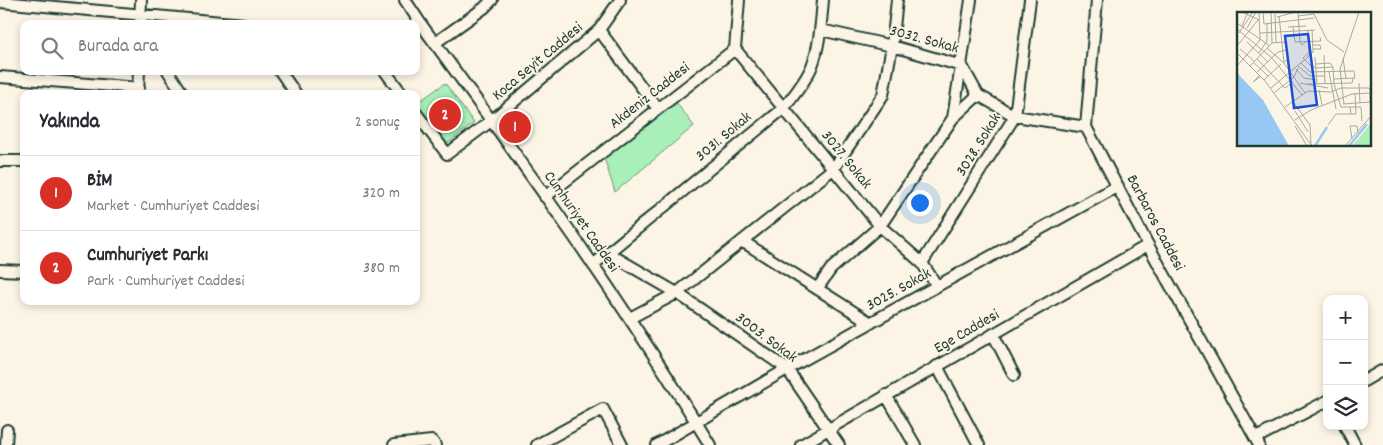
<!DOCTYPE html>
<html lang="tr">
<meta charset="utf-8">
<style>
body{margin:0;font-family:Dekko,sans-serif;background:#f2f2f3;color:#2b2b33}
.controls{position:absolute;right:15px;bottom:15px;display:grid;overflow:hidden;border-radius:10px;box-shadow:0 2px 8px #0003}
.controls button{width:45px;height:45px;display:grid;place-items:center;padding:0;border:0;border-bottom:1px solid #e1e1e2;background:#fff;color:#2b2b33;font:25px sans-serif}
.you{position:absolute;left:919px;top:202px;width:18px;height:18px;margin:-12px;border:4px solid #fff;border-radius:50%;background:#1a73e8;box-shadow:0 0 0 8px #1a73e833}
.badge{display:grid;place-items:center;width:32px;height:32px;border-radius:50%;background:#d93025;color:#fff;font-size:16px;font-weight:700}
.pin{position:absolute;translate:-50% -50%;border:2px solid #fff;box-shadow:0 1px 5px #0006}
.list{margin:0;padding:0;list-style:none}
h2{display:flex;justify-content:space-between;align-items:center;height:65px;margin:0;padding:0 20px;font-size:21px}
h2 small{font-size:16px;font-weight:400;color:#7c7c81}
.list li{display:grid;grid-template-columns:32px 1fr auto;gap:15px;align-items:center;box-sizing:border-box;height:75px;padding:0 20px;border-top:1px solid #e1e1e2}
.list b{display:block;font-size:19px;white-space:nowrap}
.list p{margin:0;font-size:16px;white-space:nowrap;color:#7c7c81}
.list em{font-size:16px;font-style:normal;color:#7c7c81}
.icon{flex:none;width:28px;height:28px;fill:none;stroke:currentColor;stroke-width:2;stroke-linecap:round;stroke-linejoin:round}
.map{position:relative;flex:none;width:1383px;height:445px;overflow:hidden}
.search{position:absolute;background:#fff;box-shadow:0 2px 8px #0003;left:20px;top:20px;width:400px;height:55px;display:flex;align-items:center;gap:12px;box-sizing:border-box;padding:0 18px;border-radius:10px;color:#7c7c81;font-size:19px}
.panel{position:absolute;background:#fff;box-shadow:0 2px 8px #0003;left:20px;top:90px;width:400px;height:215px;border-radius:10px}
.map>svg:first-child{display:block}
.green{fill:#a9efba;stroke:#649677}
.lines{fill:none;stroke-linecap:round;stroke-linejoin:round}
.minor-casing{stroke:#1f3d34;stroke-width:14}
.minor{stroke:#fcf5e5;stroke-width:10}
.labels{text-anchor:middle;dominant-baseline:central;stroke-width:4;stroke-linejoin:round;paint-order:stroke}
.street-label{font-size:16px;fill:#1f3d34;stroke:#fcf5e5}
.inset-river{fill:none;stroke:#97c7f3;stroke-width:2.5}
.inset-road{fill:none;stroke:#a4ab9e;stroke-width:1}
.view{fill:#1d4ed8;fill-opacity:0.15;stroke:#1d4ed8;stroke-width:2.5}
.inset-edge{fill:none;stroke:#1f3d34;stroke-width:2.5}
</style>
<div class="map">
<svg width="1383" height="445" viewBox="0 0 1383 445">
<rect width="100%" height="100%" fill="#fcf5e5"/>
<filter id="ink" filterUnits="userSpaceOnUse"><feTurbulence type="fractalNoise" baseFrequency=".02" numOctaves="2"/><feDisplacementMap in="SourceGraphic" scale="10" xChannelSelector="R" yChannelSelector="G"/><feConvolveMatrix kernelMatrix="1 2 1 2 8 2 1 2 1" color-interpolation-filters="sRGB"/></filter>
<g filter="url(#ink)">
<path class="green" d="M445 83 474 123 444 146 416 108V104Z
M675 101 694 126 615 192 604 158Z"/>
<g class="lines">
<defs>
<path id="minor" d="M405 0 423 27
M1097 0 1086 127 1148 245 1259 445
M0 2 244 24
M140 24 141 0
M416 27H423C523 163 622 300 710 445
M599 30 658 109
M821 30 892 46 962 66 978 95 1015 116 1086 127
M435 43 484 8 492 0
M735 49 880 226 922 263 937 286
M168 71 183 94
M280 71 296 94
M385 71 402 94
M0 77 139 88
M138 93 139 71
M416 113 447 154 491 121 599 30 620 0
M953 118 971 0
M0 161H24
M545 197 735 49 739 0
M742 241 871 323
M608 253 677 293 787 369 839 445
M922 263 1015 116 1030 0
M593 265 784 108C794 95 806 81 812 66 820 45 821 22 823 0
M0 270 24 271
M817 289 831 269 880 226 953 118 978 95
M630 318 677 293 834 168 883 95 892 46 897 0
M993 334 1014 375
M937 366 979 445
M1364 381 1383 370
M886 395 915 445
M1345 426 1355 445
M1256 438 1327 401
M6 445 7 430
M394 445 432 441 435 445
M537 445 603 409 622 445
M657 445 787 369 1118 186
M801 445 1148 245"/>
</defs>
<use href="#minor" class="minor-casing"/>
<use href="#minor" class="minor"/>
</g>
</g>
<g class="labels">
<g class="street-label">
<text transform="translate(924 40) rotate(15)">3032. Sokak</text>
<text transform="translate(538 62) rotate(-40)">Koca Seyit Caddesi</text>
<text transform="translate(650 96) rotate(-38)">Akdeniz Caddesi</text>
<text transform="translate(724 137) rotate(-40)">3031. Sokak</text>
<text transform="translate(979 145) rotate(-58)">3028. Sokak</text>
<text transform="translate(846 160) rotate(51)">3027. Sokak</text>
<text transform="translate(581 222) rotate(55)">Cumhuriyet Caddesi</text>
<text transform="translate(1155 223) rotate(62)">Barbaros Caddesi</text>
<text transform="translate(899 290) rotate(-29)">3025. Sokak</text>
<text transform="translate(967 332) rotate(-30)">Ege Caddesi</text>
<text transform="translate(766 338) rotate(37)">3003. Sokak</text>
</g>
</g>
<g transform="translate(1237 12)">
<rect width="134" height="134" fill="#fcf5e5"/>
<path d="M134 111V134H115L123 125Z" fill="#a9efba"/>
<path d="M0 61 26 88 52 134H0Z" fill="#97c7f3"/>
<path class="inset-river" d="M78 134 90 115M112 134 130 112"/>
<path class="inset-road" d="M5 0 22 8M26 0 27 12 77 6M61 0 63 30 65 33 70 29M38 2 39 31M42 4 47 50M61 4 77 2 90 28 107 40M40 5 59 0M0 11 33 34M5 14 11 0M51 15 69 14M56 15 58 30 84 29 83 25M10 16 19 0M0 17 35 46 65 83M2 21 16 0M23 21 78 18M10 30 31 50M35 31 48 30 51 47 46 51M76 33H83L84 37H76M0 34 21 8M30 36 47 51 68 81M3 37 17 49M72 40 66 46 73 53 79 56 96 55M0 41 28 69 75 134M22 41 30 29V11M87 43 88 72M72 44 76 40 75 18M78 45 80 72M106 46 109 67M20 47 48 76 56 70M16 50 31 64M64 51 73 60 117 59 118 66 97 67M79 52 93 51 96 55M0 54 23 28 22 0M13 54 35 31 34 0M61 54 73 64H88M96 55 97 72 104 95H124L125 109M59 57 67 66 80 68M20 60 41 40 49 38M92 60 99 97M23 63 16 70 24 64M27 68 44 52M63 71 91 76M122 71 123 91M71 72 115 71 116 66M34 76 72 44 71 18M82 78 85 93M37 81 57 65 61 56M56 90 73 113 74 133M106 92 134 90M107 92 103 57 122 0M48 95 71 79 94 80 104 76H132L134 81M113 95 114 102H119L118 81M58 99 71 120M58 108 74 98 115 82 133 81V90M91 113 99 102H114M58 114 70 134M115 127 113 114H120L121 121M108 134 134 104"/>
<path class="view" d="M71 22 80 93 57 96 48 24Z"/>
<rect width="134" height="134" class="inset-edge"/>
</g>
</svg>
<div class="controls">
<button>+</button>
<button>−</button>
<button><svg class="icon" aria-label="layers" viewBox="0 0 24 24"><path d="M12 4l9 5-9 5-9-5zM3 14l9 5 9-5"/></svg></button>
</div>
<div class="you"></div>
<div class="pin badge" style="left:515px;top:127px">1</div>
<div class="pin badge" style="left:445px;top:115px">2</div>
<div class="search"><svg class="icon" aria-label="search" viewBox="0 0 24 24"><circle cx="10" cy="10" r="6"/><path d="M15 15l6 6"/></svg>Burada ara</div>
<section class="panel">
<h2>Yakında<small>2 sonuç</small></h2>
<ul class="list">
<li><span class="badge">1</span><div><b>BİM</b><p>Market · Cumhuriyet Caddesi</p></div><em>320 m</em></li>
<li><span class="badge">2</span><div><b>Cumhuriyet Parkı</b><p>Park · Cumhuriyet Caddesi</p></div><em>380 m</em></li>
</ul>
</section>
</div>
